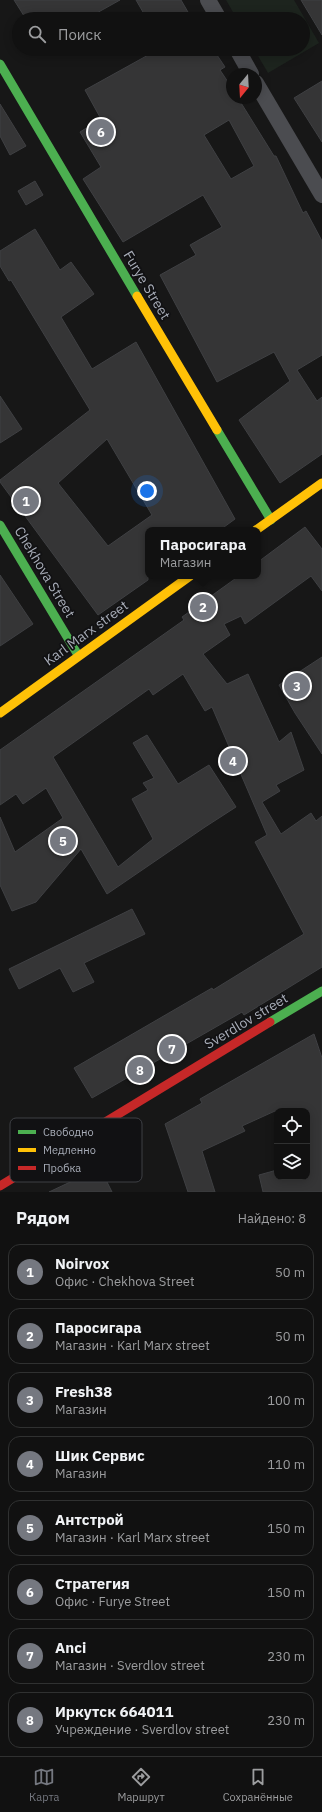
<!DOCTYPE html>
<html lang="ru">
<meta charset="utf-8">
<style>
body{margin:0;font-family:"IBM Plex Sans",sans-serif;background:#1e1f1f;color:#f1f3f6}
.controls{position:absolute;right:12px;bottom:12px;display:grid;overflow:hidden;border-radius:8px;box-shadow:0 2px 10px #0003}
.controls button{width:36px;height:36px;display:grid;place-items:center;padding:0;border:0;border-bottom:1px solid #303131;background:#111;color:#f1f3f6;font:20px sans-serif}
.compass{position:absolute;left:226px;top:68px;width:36px;height:36px;border-radius:50%;background:#111;box-shadow:0 2px 10px #0003;rotate:198deg}
.you{position:absolute;left:147px;top:491px;width:14px;height:14px;margin:-10px;border:3px solid #fff;border-radius:50%;background:#1a73e8;box-shadow:0 0 0 6px #1a73e833}
.badge{display:grid;place-items:center;width:26px;height:26px;border-radius:50%;background:#757880;color:#fff;font-size:13px;font-weight:700}
.pin{position:absolute;translate:-50% -50%;border:2px solid #fff;box-shadow:0 1px 4px #0006}
.popup{position:absolute;left:145px;top:527px;width:116px;height:52px;box-sizing:border-box;display:grid;place-content:center;border-radius:8px;background:#111;filter:drop-shadow(0 1px 3px #0005);font-size:13px;white-space:nowrap;color:#9c9d9f}
.popup b{font-size:15px;color:#f1f3f6}
.popup::after{content:'';position:absolute;left:50%;top:100%;margin-left:-8px;border:8px solid transparent;border-top-color:#111}
.list{margin:0;padding:0;list-style:none}
h2{display:flex;justify-content:space-between;align-items:center;height:52px;margin:0;padding:0 16px;font-size:17px}
h2 small{font-size:13px;font-weight:400;color:#9c9d9f}
.list li{display:grid;grid-template-columns:26px 1fr auto;gap:12px;align-items:center;box-sizing:border-box;height:56px;margin:0 8px 8px;padding:0 8px;border:1px solid #303131;border-radius:12px}
.list b{display:block;font-size:15px;white-space:nowrap}
.list p{margin:0;font-size:13px;white-space:nowrap;color:#9c9d9f}
.list em{font-size:13px;font-style:normal;color:#9c9d9f}
.icon{flex:none;width:22px;height:22px;fill:none;stroke:currentColor;stroke-width:2;stroke-linecap:round;stroke-linejoin:round}
.map{position:relative;flex:none;width:322px;height:1192px;overflow:hidden}
.search{position:absolute;background:#111;box-shadow:0 2px 10px #0003;left:12px;right:12px;top:12px;height:44px;display:flex;align-items:center;gap:10px;box-sizing:border-box;padding:0 14px;border-radius:22px;color:#9c9d9f;font-size:15px}
.sheet{height:564px;background:#111}
nav{display:flex;justify-content:space-around;align-items:center;box-sizing:border-box;height:56px;border-top:1px solid #303131;background:#111;font-size:11px;color:#9c9d9f}
nav a{display:grid;justify-items:center;gap:2px}
nav .on{color:#757880}
.map>svg:first-child{display:block}
.green{fill:#1d241e}
.building{fill:#353536;stroke:#3f4043;fill-rule:evenodd}
.lines{fill:none;stroke-linecap:round;stroke-linejoin:round}
.street{stroke:#4b4c50;stroke-width:16}
.fast{stroke:#4caf50;stroke-width:9}
.slow{stroke:#ffc107;stroke-width:9}
.jam{stroke:#c62828;stroke-width:9}
.labels{text-anchor:middle;dominant-baseline:central;stroke-width:3.5;stroke-linejoin:round;paint-order:stroke}
.street-label{font-size:14px;fill:#a8adb8;stroke:#111113}
.key{fill:#111113;stroke:#3e4045;stroke-width:1}
.key-label{font-size:11px;fill:#a8adb8}
</style>
<div class="map">
<svg width="322" height="1192" viewBox="0 0 322 1192">
<rect width="100%" height="100%" fill="#171717"/>
<path class="green" d="M226 0H294L319 43 268 73 254 49H303V19H237Z"/>
<path class="building" d="M14 0H120L86 19H26Z
M136 0H181L192 19H147Z
M301 0H322V35Z
M159 49H213L225 67 220 70 232 88V98H238L274 156H276L303 213 306 211 322 241V355L297 370 317 401 322 397V454L280 483 239 420 290 381 274 352 217 382 160 275 196 255 190 245 222 227 203 195 123 242 83 179 101 167 80 132 101 119 85 90ZM229 120 254 166 231 179 204 135Z
M322 81V142L294 98Z
M0 104 26 146 10 155 0 136Z
M35 181 43 195 26 205 18 191Z
M35 229 60 270 71 262 94 294 61 317 92 369 136 342 235 519 220 530H148V580L98 615 0 482V480L90 410 11 280 9 281 0 266V251ZM107 439 152 515 108 546 58 483Z
M0 396 22 429 0 443Z
M305 527 322 549V591L311 576 245 624 241 616 224 624 230 635 203 654 227 684 248 674 279 742 291 732 304 770 276 785 280 791 262 802 281 834 311 813 316 821 322 816V967L244 1015 242 1012 92 1098 74 1068 212 988 213 990 304 934 255 842 267 835 212 707 205 711 183 674 153 695 149 689 53 757 118 867 153 839 132 799 148 790 143 783 154 778 133 743 147 735 178 784 209 765 236 807 205 827 107 894 81 849 36 902 12 911 0 885V817L15 852 63 818 46 788 23 804 16 794 0 805V750L184 620 182 617 239 576H258V562Z
M0 575 33 624 0 646Z
M322 657V754L295 713 279 685Z
M132 909 145 934 84 963 94 982 73 992 60 968 19 989 9 969Z
M314 1034 322 1058V1192H263L259 1175 277 1170V1177H307V1111H275L242 1126 245 1131 202 1151 215 1192H188L165 1124 202 1103 200 1099Z
M100 1168 112 1192H49Z"/>
<g class="lines">
<path class="street" d="M208 0 219 19
M237 49 251 74
M256 83 322 195"/>
<path class="fast" d="M0 64 137 296
M217 430 271 520
M0 525 78 655
M270 1022 322 991"/>
<path class="slow" d="M137 296 217 430
M256 530 322 483
M0 713 190 576"/>
<path class="jam" d="M0 1186 270 1022"/>
</g>
<g class="labels">
<g class="street-label">
<text transform="translate(147 285) rotate(59)">Furye Street</text>
<text transform="translate(45 572) rotate(59)">Chekhova Street</text>
<text transform="translate(86 633) rotate(-36)">Karl Marx street</text>
<text transform="translate(246 1021) rotate(-31)">Sverdlov street</text>
</g>
</g>
<rect x="10" y="1118" width="132" height="64" rx="6" class="key"/>
<rect x="18" y="1130" width="18" height="4" fill="#4caf50"/>
<rect x="18" y="1148" width="18" height="4" fill="#ffc107"/>
<rect x="18" y="1166" width="18" height="4" fill="#c62828"/>
<g class="key-label">
<text x="43" y="1136">Свободно</text>
<text x="43" y="1154">Медленно</text>
<text x="43" y="1172">Пробка</text>
</g>
</svg>
<div class="controls">
<button><svg class="icon" aria-label="locate" viewBox="0 0 24 24"><circle cx="12" cy="12" r="6"/><path d="M12 2v4M12 18v4M2 12h4M18 12h4"/></svg></button>
<button><svg class="icon" aria-label="layers" viewBox="0 0 24 24"><path d="M12 4l9 5-9 5-9-5zM3 14l9 5 9-5"/></svg></button>
</div>
<svg class="compass" viewBox="-18 -18 36 36"><path d="M0-13l5 13h-10z" fill="#e53935"/><path d="M0 13l5-13h-10z" fill="#9c9d9f"/></svg>
<div class="you"></div>
<div class="pin badge" style="left:26px;top:501px">1</div>
<div class="pin badge" style="left:203px;top:607px">2</div>
<div class="popup"><b>Паросигара</b>Магазин</div>
<div class="pin badge" style="left:297px;top:686px">3</div>
<div class="pin badge" style="left:233px;top:761px">4</div>
<div class="pin badge" style="left:63px;top:841px">5</div>
<div class="pin badge" style="left:101px;top:132px">6</div>
<div class="pin badge" style="left:172px;top:1049px">7</div>
<div class="pin badge" style="left:140px;top:1070px">8</div>
<div class="search"><svg class="icon" aria-label="search" viewBox="0 0 24 24"><circle cx="10" cy="10" r="6"/><path d="M15 15l6 6"/></svg>Поиск</div>
</div>
<section class="sheet">
<h2>Рядом<small>Найдено: 8</small></h2>
<ul class="list">
<li><span class="badge">1</span><div><b>Noirvox</b><p>Офис · Chekhova Street</p></div><em>50 m</em></li>
<li><span class="badge">2</span><div><b>Паросигара</b><p>Магазин · Karl Marx street</p></div><em>50 m</em></li>
<li><span class="badge">3</span><div><b>Fresh38</b><p>Магазин</p></div><em>100 m</em></li>
<li><span class="badge">4</span><div><b>Шик Сервис</b><p>Магазин</p></div><em>110 m</em></li>
<li><span class="badge">5</span><div><b>Антстрой</b><p>Магазин · Karl Marx street</p></div><em>150 m</em></li>
<li><span class="badge">6</span><div><b>Стратегия</b><p>Офис · Furye Street</p></div><em>150 m</em></li>
<li><span class="badge">7</span><div><b>Anci</b><p>Магазин · Sverdlov street</p></div><em>230 m</em></li>
<li><span class="badge">8</span><div><b>Иркутск 664011</b><p>Учреждение · Sverdlov street</p></div><em>230 m</em></li>
</ul>
</section>
<nav>
<a class="on"><svg class="icon" aria-label="map" viewBox="0 0 24 24"><path d="M3 6l6-2 6 2 6-2v14l-6 2-6-2-6 2zM9 4v14M15 6v14"/></svg>Карта</a>
<a><svg class="icon" aria-label="directions" viewBox="0 0 24 24"><path d="M12 3l9 9-9 9-9-9zM9 14v-3h6M13 9l2 2-2 2"/></svg>Маршрут</a>
<a><svg class="icon" aria-label="saved" viewBox="0 0 24 24"><path d="M7 4h10v16l-5-4-5 4z"/></svg>Сохранённые</a>
</nav>
